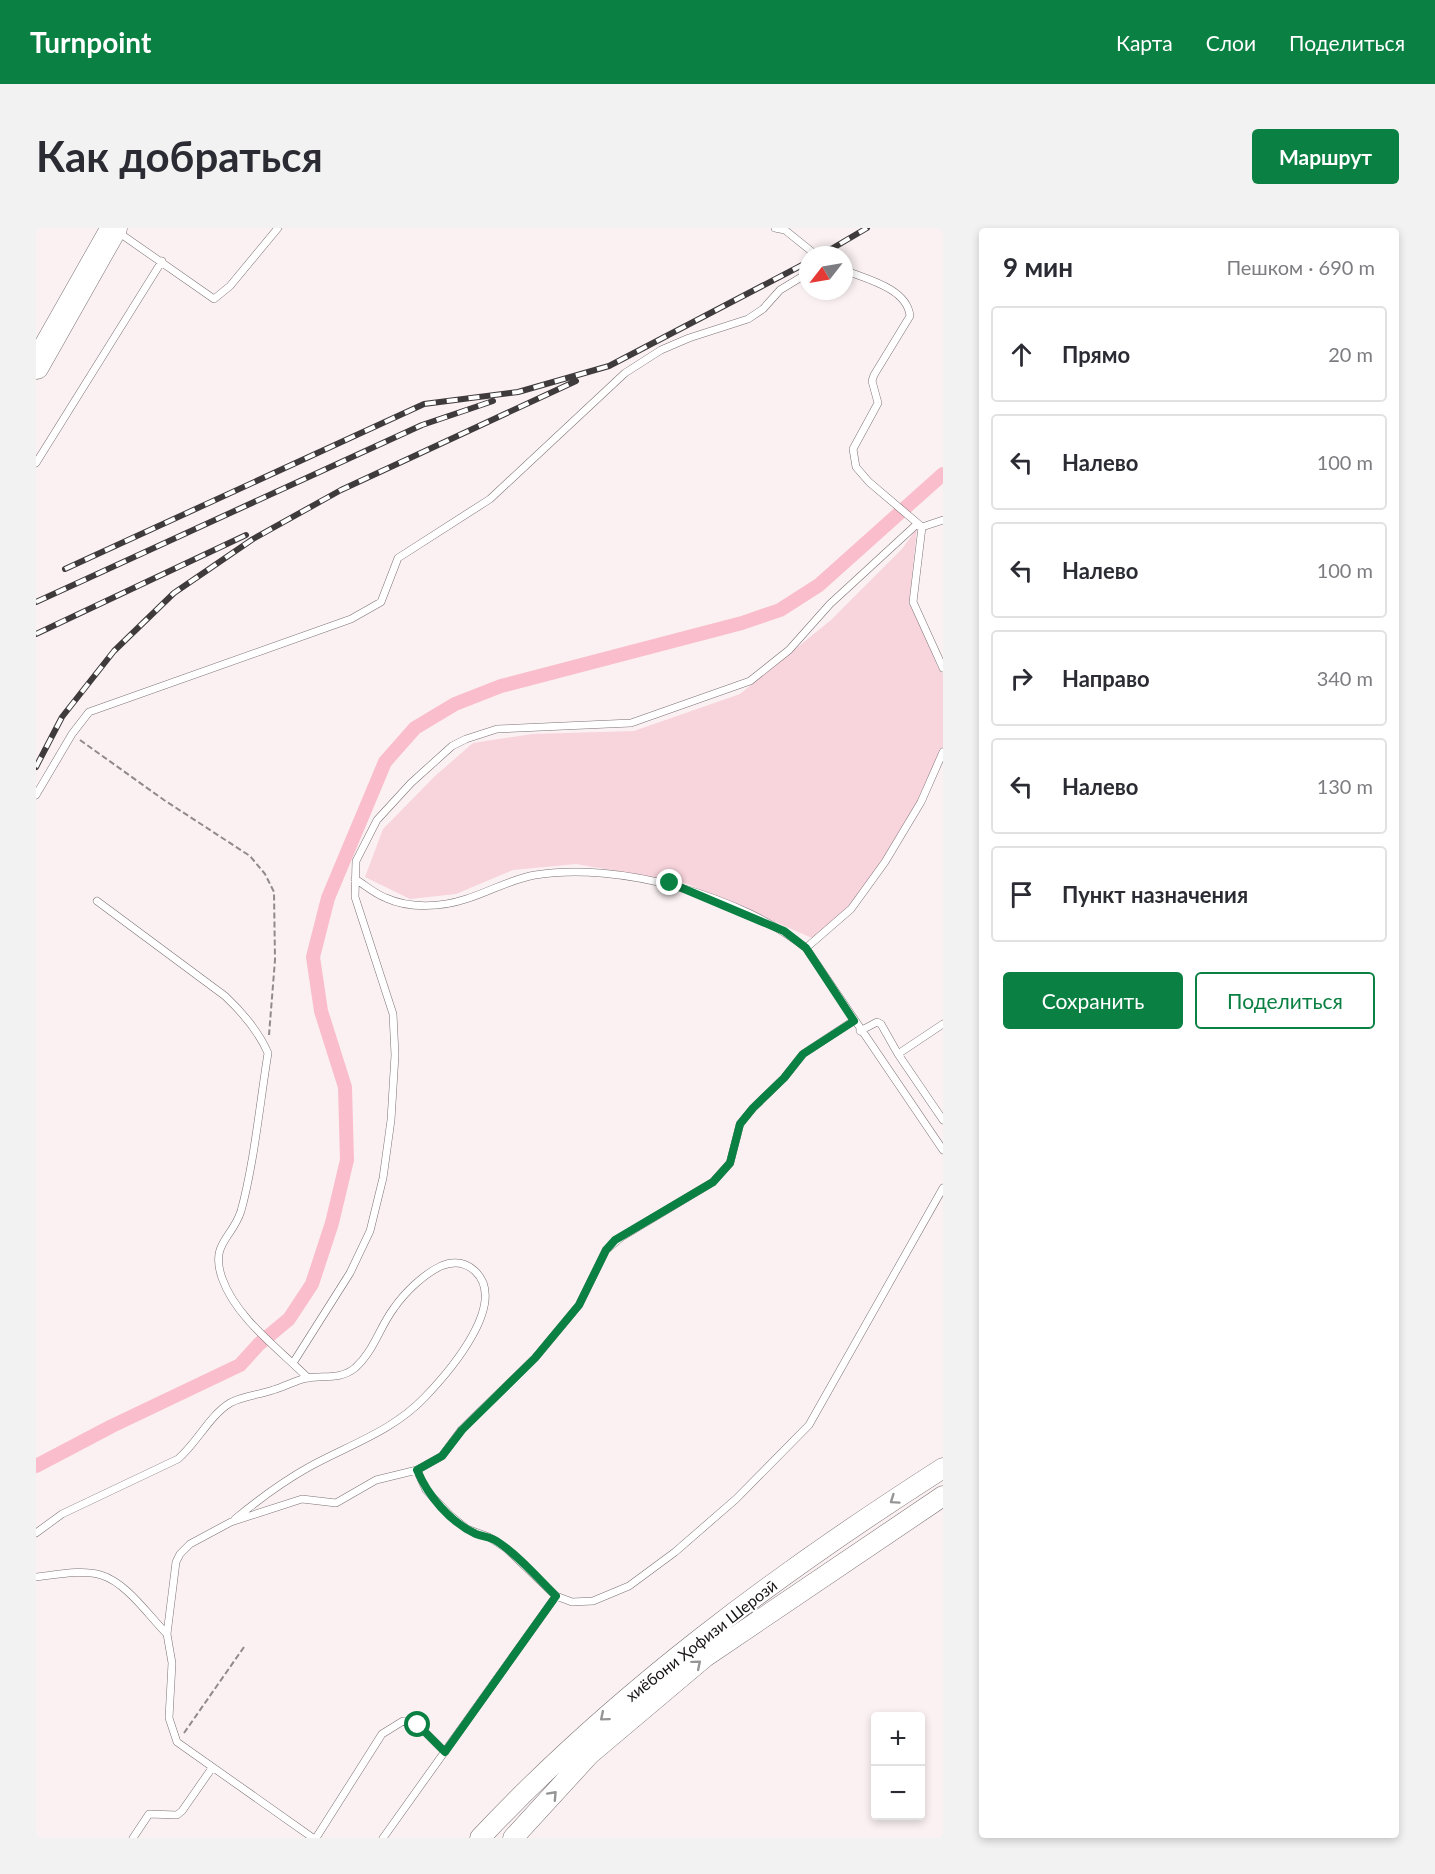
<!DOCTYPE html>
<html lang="ru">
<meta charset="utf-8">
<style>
body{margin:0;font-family:Lato,sans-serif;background:#f2f2f3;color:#2b2b33}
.controls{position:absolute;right:18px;bottom:18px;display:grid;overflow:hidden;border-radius:6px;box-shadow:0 3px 9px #0003}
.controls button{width:54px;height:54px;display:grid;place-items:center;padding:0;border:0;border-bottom:2px solid #e1e1e2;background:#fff;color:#2b2b33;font:30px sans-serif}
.compass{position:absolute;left:763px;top:18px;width:54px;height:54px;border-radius:50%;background:#fff;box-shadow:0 3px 9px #0003;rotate:239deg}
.stop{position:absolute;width:18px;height:18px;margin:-14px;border:4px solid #0b8043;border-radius:50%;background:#fff}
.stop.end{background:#0b8043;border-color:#fff;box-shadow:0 2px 6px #0008}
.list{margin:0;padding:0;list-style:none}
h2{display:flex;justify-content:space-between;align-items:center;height:78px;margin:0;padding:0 24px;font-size:26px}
h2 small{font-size:20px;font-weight:400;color:#7c7c81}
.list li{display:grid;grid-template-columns:39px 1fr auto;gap:18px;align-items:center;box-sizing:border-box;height:96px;margin:0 12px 12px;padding:0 12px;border:2px solid #e1e1e2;border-radius:6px}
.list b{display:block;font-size:22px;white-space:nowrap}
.list em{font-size:20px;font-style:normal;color:#7c7c81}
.actions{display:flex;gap:12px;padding:18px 24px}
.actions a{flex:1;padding:14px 0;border:2px solid #0b8043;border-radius:6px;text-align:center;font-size:21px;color:#0b8043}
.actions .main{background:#0b8043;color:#fff}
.icon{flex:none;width:33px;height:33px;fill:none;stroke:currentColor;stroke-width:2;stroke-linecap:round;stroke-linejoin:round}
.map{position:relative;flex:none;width:907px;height:1610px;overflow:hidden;border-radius:6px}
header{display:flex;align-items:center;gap:36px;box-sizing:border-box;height:84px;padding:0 30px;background:#0b8043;color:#fff}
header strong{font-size:28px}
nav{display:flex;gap:33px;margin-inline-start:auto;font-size:21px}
.intro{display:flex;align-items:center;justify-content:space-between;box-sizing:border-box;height:144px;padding:0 36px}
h1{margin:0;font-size:42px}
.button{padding:15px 27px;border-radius:6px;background:#0b8043;color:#fff;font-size:21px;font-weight:700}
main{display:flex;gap:36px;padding:0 36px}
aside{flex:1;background:#fff;border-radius:6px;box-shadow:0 3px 9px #0003}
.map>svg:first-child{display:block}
.green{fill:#f8d4dc}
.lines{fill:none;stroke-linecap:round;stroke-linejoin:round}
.canal{stroke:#fabdcc;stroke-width:14}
.lane-casing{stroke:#7b7274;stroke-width:8}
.secondary-casing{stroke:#7b7274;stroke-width:21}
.highway-casing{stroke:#7b7274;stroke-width:27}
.path{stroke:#918a8c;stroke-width:2;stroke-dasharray:6 3;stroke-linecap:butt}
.lane{stroke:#fff;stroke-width:7}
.secondary{stroke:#fff;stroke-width:20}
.highway{stroke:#fff;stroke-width:26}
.rail-casing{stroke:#3f3b3c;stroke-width:6}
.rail{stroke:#fff;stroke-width:4;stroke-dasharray:11;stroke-linecap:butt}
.oneway{stroke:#969595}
.route{stroke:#0b8043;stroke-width:8}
.labels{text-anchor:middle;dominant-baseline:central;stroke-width:4.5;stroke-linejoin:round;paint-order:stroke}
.street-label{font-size:16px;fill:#161314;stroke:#fff}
</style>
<header>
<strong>Turnpoint</strong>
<nav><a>Карта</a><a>Слои</a><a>Поделиться</a></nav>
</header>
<div class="intro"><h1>Как добраться</h1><a class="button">Маршрут</a></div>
<main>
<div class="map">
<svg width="907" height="1610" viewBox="0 0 907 1610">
<rect width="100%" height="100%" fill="#fbf1f3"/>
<path class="green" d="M881 300 873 375 882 391 902 440 907 446V519L881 575 847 633 812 679 776 710 649 655 540 636 477 642 420 666 374 671 329 649 347 601 399 548 437 515 496 506 598 503 704 466 795 392 866 321Z"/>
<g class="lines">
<path class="canal" d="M0 1238 76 1198 204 1137 223 1116 253 1091 276 1056 296 995 311 932 309 859 285 783 277 729 292 670 349 534 379 500 419 476 465 458 706 395 744 382 783 357 907 246"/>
<defs>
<path id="lane" d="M739 0 749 2 780 27
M82 4 178 71 194 58 242 0
M808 42C830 51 871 60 874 88L838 147 836 153 842 175 817 221 820 239 833 254 886 299 907 292
M0 235 126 33
M886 299 877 374 907 440
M0 567 36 506 53 484 315 391 345 374 362 330 454 271 589 145 625 122 653 110 712 91 727 81 744 62 772 45
M319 651C329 657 339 666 350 670 374 681 406 679 430 671 453 664 475 651 499 647 582 633 705 668 770 720L907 922
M61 673 189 768C206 784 222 802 232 825 224 874 218 936 205 983 196 1011 174 1015 186 1050 200 1090 243 1121 272 1150
M770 720 815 681 849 634 885 574 907 524
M824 803 841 794 845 796 862 826 907 796
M862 826 907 892
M257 1135 314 1045 334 1003 347 950 355 892 359 827 357 786 319 669 320 633 341 592 375 555 416 518 430 511 461 501 595 495 714 453 753 422 794 376 881 296
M381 1242 390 1262 414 1287 431 1301 453 1309 471 1321 520 1368 536 1374 557 1373 593 1358 639 1324 700 1271 773 1197 907 960
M0 1305 26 1286 142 1231C161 1215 173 1188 194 1175 206 1168 223 1167 237 1162 248 1159 260 1152 271 1150 289 1147 304 1152 319 1140 338 1123 343 1100 358 1080 369 1064 388 1046 405 1038 417 1033 429 1034 439 1043 473 1075 413 1144 389 1169 357 1203 313 1217 273 1239 246 1254 222 1272 199 1291
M0 1349C19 1347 46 1341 65 1347 91 1355 112 1387 131 1406
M97 1610 113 1586 141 1587 146 1583 176 1540
M277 1610 141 1514 133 1490 136 1435 131 1406 140 1334 144 1326 154 1316 195 1294 266 1271 300 1275 340 1252 381 1242 406 1228 426 1201 499 1130 543 1077 570 1022 587 1008 677 954 694 935 704 896 717 880 748 850 767 826 817 793
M280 1610 346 1506 367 1493 382 1497 409 1524
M347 1610 520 1368"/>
<path id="secondary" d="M444 1610C580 1465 740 1347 907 1240
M477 1610 554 1526 669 1429 907 1268"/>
<path id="highway" d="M0 138 78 0"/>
</defs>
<use href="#lane" class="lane-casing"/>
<use href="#secondary" class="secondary-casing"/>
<use href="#highway" class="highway-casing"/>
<path class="path" d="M44 512 128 572 214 628 229 646 238 664 239 732 233 807
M148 1505 208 1419"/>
<use href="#lane" class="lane"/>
<use href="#secondary" class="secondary"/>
<use href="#highway" class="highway"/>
<defs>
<path id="rail" d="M785 27 831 0
M29 341 388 176 482 164 573 138 772 34
M0 374 386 197 457 173
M0 406 210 307
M0 539 26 489 78 423 138 365 217 311 305 262 540 153"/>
</defs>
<use href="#rail" class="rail-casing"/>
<use href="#rail" class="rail"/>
</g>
<defs><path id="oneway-chevron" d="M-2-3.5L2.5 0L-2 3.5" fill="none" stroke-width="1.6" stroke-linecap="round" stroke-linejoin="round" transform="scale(1.5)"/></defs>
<g class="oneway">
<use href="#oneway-chevron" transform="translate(858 1272) rotate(145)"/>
<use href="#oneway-chevron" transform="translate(661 1436) rotate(-40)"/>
<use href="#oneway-chevron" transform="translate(568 1489) rotate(140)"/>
<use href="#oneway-chevron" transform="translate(517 1567) rotate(-47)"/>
</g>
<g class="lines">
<path class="route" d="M382 1497 409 1524 520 1368C502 1350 483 1328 462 1314 455 1309 448 1309 440 1306 414 1294 392 1268 381 1242L406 1228 426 1202 499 1130 543 1077 570 1022 579 1012 677 954 694 935 704 896 717 880 748 850 767 826 818 793 770 720 748 703 634 655"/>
</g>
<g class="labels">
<g class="street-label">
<text transform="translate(665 1412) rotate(-38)">хиёбони Ҳофизи Шерозӣ</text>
</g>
</g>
</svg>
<div class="controls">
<button>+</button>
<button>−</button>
</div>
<svg class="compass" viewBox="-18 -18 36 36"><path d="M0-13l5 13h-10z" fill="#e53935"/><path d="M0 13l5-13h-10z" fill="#7c7c81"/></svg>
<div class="stop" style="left:382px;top:1497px"></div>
<div class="stop end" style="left:634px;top:655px"></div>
</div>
<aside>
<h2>9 мин<small>Пешком · 690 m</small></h2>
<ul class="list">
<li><svg class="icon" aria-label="ahead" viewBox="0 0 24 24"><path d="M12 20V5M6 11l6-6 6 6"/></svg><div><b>Прямо</b></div><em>20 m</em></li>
<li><svg class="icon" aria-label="left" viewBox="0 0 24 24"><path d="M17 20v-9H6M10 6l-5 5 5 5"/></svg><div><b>Налево</b></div><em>100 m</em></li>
<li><svg class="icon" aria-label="left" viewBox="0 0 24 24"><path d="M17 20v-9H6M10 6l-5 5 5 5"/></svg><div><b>Налево</b></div><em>100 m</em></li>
<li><svg class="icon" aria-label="right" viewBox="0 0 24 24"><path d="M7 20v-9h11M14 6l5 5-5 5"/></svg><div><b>Направо</b></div><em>340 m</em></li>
<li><svg class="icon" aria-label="left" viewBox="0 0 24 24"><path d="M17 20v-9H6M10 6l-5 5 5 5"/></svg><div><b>Налево</b></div><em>130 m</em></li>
<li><svg class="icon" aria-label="arrive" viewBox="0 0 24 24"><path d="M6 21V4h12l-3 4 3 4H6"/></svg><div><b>Пункт назначения</b></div></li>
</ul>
<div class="actions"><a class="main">Сохранить</a><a>Поделиться</a></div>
</aside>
</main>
